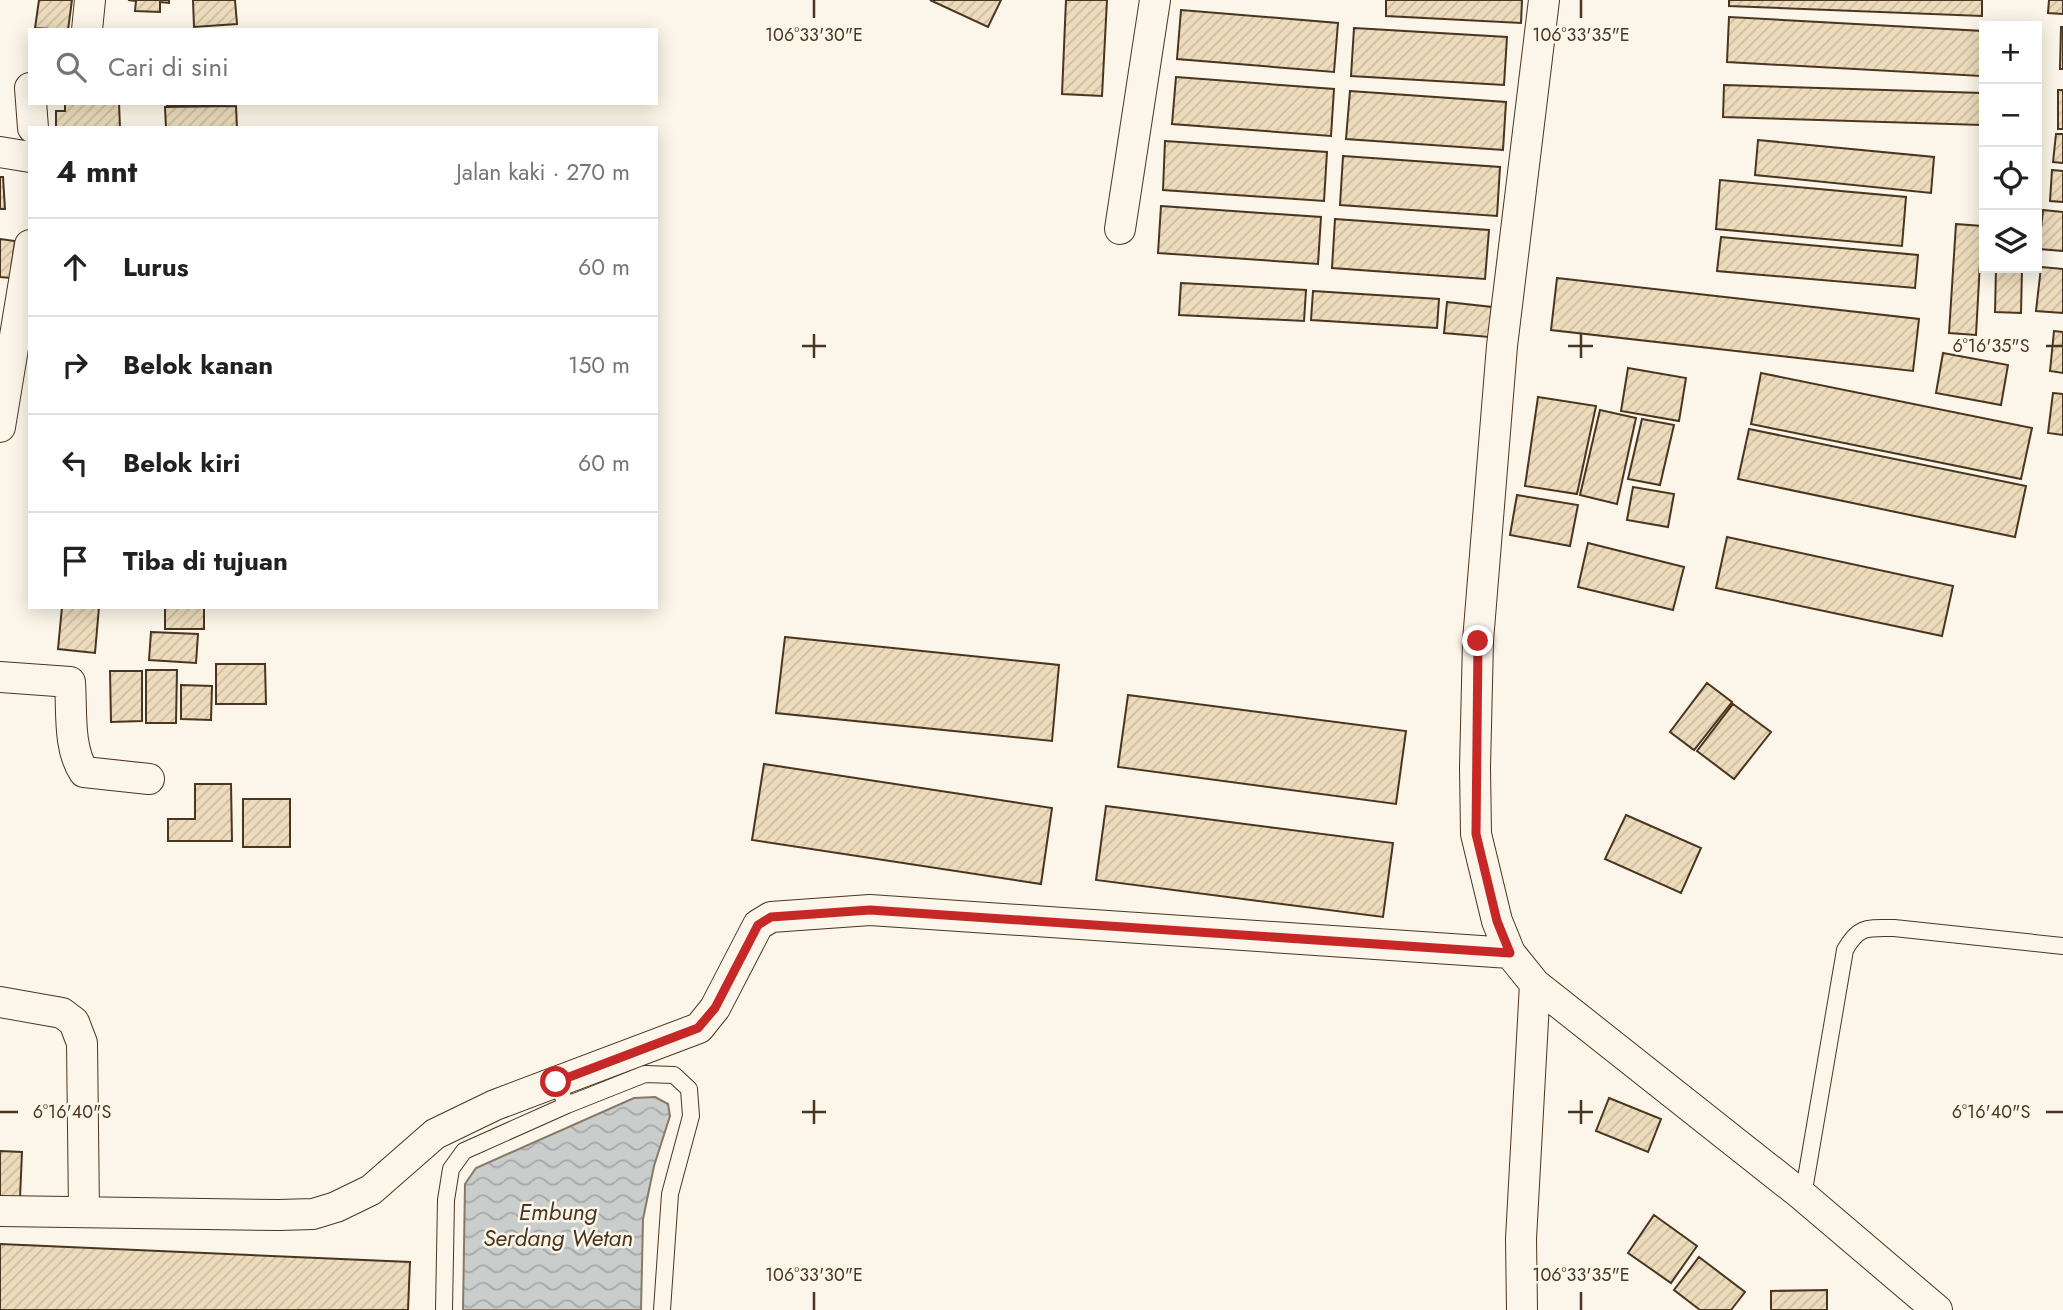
<!DOCTYPE html>
<html lang="id">
<meta charset="utf-8">
<style>
body{margin:0;font-family:Jost,sans-serif;background:#f2f2f2;color:#202124}
.controls{position:absolute;right:21px;top:21px;display:grid;overflow:hidden;border-radius:0px;box-shadow:0 4px 18px #0003}
.controls button{width:63px;height:63px;display:grid;place-items:center;padding:0;border:0;border-bottom:2px solid #e0e0e0;background:#fff;color:#202124;font:35px sans-serif}
.stop{position:absolute;width:21px;height:21px;margin:-16px;border:5px solid #c62828;border-radius:50%;background:#fff}
.stop.end{background:#c62828;border-color:#fff;box-shadow:0 2px 7px #0008}
.list{margin:0;padding:0;list-style:none}
h2{display:flex;justify-content:space-between;align-items:center;height:91px;margin:0;padding:0 28px;font-size:30px}
h2 small{font-size:23px;font-weight:400;color:#757577}
.list li{display:grid;grid-template-columns:46px 1fr auto;gap:21px;align-items:center;box-sizing:border-box;height:98px;padding:0 28px;border-top:2px solid #e0e0e0}
.list b{display:block;font-size:26px;white-space:nowrap}
.list em{font-size:23px;font-style:normal;color:#757577}
.icon{flex:none;width:38px;height:38px;fill:none;stroke:currentColor;stroke-width:2;stroke-linecap:round;stroke-linejoin:round}
.map{position:relative;flex:none;width:2063px;height:1310px;overflow:hidden}
.search{position:absolute;background:#fff;box-shadow:0 4px 18px #0003;left:28px;top:28px;width:630px;height:77px;display:flex;align-items:center;gap:18px;box-sizing:border-box;padding:0 24px;border-radius:0px;color:#757577;font-size:26px}
.panel{position:absolute;background:#fff;box-shadow:0 4px 18px #0003;left:28px;top:126px;width:630px;height:483px;border-radius:0px}
.map>svg:first-child{display:block}
.water{fill:url(#water-waves);stroke:#887966;stroke-width:2}
.building{fill:url(#building-hatch);stroke:#4a3520;stroke-width:2}
.lines{fill:none;stroke-linecap:round;stroke-linejoin:round}
.lane-casing{stroke:#4a3520;stroke-width:18}
.street-casing{stroke:#4a3520;stroke-width:32}
.lane{stroke:#fbf6e9;stroke-width:16}
.street{stroke:#fbf6e9;stroke-width:30}
.route{stroke:#c62828;stroke-width:9}
.ticks{fill:none;stroke:#4a3520;stroke-width:2.5}
.labels{text-anchor:middle;dominant-baseline:central;stroke-width:5;stroke-linejoin:round;paint-order:stroke}
.water-label{font-size:23px;font-style:italic;fill:#4a3520;stroke:#fbf6e9}
.ticks-label{font-size:18px;text-anchor:middle;fill:#4a3520;stroke:#fbf6e9;stroke-width:5;stroke-linejoin:round;paint-order:stroke}
</style>
<div class="map">
<svg width="2063" height="1310" viewBox="0 0 2063 1310">
<defs>
<pattern id="water-waves" width="16" height="10" patternUnits="userSpaceOnUse" patternTransform="scale(1.75)"><rect width="16" height="10" fill="#c9cecd"/><path d="M0 5q4-4 8 0t8 0" fill="none" stroke="#a5a8a6"/></pattern>
<pattern id="building-hatch" width="6" height="6" patternUnits="userSpaceOnUse" patternTransform="scale(1.75)"><rect width="6" height="6" fill="#ecdcbc"/><path d="M-1 1l2-2M0 6l6-6M5 7l2-2" fill="none" stroke="#ccbda1"/></pattern>
</defs>
<rect width="100%" height="100%" fill="#fbf6e9"/>
<path class="water" d="M655 1097 668 1104 670 1116 654 1166 643 1219 641 1310H463L465 1184 476 1168 634 1098Z"/>
<path class="building" d="M39 0H72L68 30 35 28Z
M128 0H169V3L160 2V12L135 11 136 1Z
M193 0H235L237 24 194 27Z
M930 0H1001L988 27Z
M1066 0H1107L1102 96 1062 94Z
M1386 0H1522L1521 23 1386 16Z
M1729 0H1982V16L1729 6Z
M2049 0H2063V14L2048 13Z
M1181 10 1338 23 1334 72 1177 59Z
M1729 17 1983 31 1981 76 1727 62Z
M2061 27H2063V69H2060Z
M1354 28 1507 37 1504 85 1351 76Z
M1176 77 1334 89 1331 136 1172 124Z
M1724 85 1983 93 1982 125 1723 117Z
M2058 90H2063V129H2058Z
M1350 91 1506 102 1503 150 1346 139Z
M65 103H119L120 128H56V111H65Z
M167 103H238V104L167 105Z
M236 106 237 128H166L165 107Z
M2056 134H2063V163L2053 162Z
M1758 140 1934 157 1931 193 1755 175Z
M1165 141 1327 152 1324 201 1163 190Z
M1343 156 1500 167 1497 216 1340 205Z
M2052 170 2063 171V202L2050 201Z
M0 177H3L5 209H0Z
M1720 180 1906 197 1902 246 1716 229Z
M1161 206 1321 217 1318 264 1158 253Z
M2043 210 2063 212V251L2039 249Z
M1335 219 1489 230 1485 279 1332 268Z
M1956 224 1982 226 1976 335 1949 333Z
M1721 237 1918 255 1915 288 1717 271Z
M0 239 15 241 10 278 0 277Z
M2041 267 2063 269V313L2036 311Z
M1996 268H2022L2021 313 1995 312Z
M1557 278 1919 319 1913 371 1551 330Z
M1181 283 1306 290 1304 321 1179 315Z
M1313 291 1439 299 1437 328 1311 320Z
M1447 302 1492 307 1489 337 1444 333Z
M2054 331 2063 332V373L2050 371Z
M1943 353 2008 365 2001 405 1936 393Z
M1628 368 1686 378 1679 421 1621 411Z
M1761 373 2032 428 2021 479 1751 424Z
M2053 393 2063 394V435L2048 433Z
M1538 397 1596 406 1577 494 1525 486Z
M1600 410 1636 418 1617 504 1580 495Z
M1642 419 1674 425 1660 485 1628 479Z
M1749 429 2026 486 2015 537 1738 479Z
M1633 487 1674 494 1668 527 1627 520Z
M1517 495 1578 505 1570 546 1510 535Z
M1727 537 1953 586 1942 636 1716 588Z
M1588 543 1684 567 1673 610 1578 587Z
M62 607H99L95 653 58 649Z
M165 607H204V629H165Z
M151 632 198 634 196 663 149 660Z
M785 637 1059 665 1052 741 776 713Z
M216 664H265L266 704H216Z
M146 670H177L176 723H146Z
M110 671H142V721L111 722Z
M1707 683 1732 702 1694 750 1670 732Z
M181 685 212 686 211 720 181 719Z
M1128 695 1406 731 1396 804 1118 767Z
M1733 704 1771 732 1734 779 1697 751Z
M764 764 1052 808 1041 884 752 840Z
M195 784H231L232 841H168V819H195Z
M243 799H290V847H243Z
M1106 806 1393 843 1383 917 1096 880Z
M1626 815 1701 848 1681 893 1605 859Z
M1609 1098 1661 1119 1648 1152 1596 1131Z
M0 1151 22 1152 20 1198 0 1197Z
M1654 1215 1697 1246 1671 1283 1628 1253Z
M0 1244 410 1262 408 1310H0Z
M1699 1257 1745 1292 1731 1310H1700L1674 1290Z
M1827 1290V1310H1771V1291Z"/>
<g class="lines">
<defs>
<path id="lane" d="M567 1105 645 1074 674 1075 689 1089 691 1116 670 1194 662 1310
M1803 1196 1845 950C1859 925 1868 928 1894 928L2063 946
M444 1310 446 1200 451 1169 464 1151 567 1105 563 1097"/>
<path id="street" d="M1544 0 1502 346 1478 641 1475 768 1476 834 1497 921 1510 953 1535 984 1803 1196 1937 1310
M87 30 90 0
M30 88 33 128
M0 152 30 157
M1120 229 1155 0
M0 427 30 245
M0 677 70 682C72 711 68 748 84 772L149 779
M0 1002 62 1013 74 1022 82 1043 84 1212
M0 1211 279 1215 313 1214 336 1207 371 1190 435 1134 495 1105 699 1028 715 1008 758 925 771 917 870 910 1510 953
M1522 1310 1521 1239 1535 984"/>
</defs>
<use href="#lane" class="lane-casing"/>
<use href="#street" class="street-casing"/>
<use href="#lane" class="lane"/>
<use href="#street" class="street"/>
</g>
<g class="lines">
<path class="route" d="M556 1082 698 1028 715 1008 758 925 771 917 870 910 1510 953 1497 921 1476 834 1478 641"/>
</g>
<path class="ticks" d="M814 0V18M1581 0V18M814 334V358M1581 334V358M802 346H826M1568 346H1593M2046 346H2063M814 1100V1124M1581 1100V1124M0 1112H18M802 1112H826M1568 1112H1593M2046 1112H2063M814 1292V1310M1581 1292V1310"/>
<g class="labels">
<g class="water-label">
<text x="558" y="1212">Embung<tspan x="558" dy="26">Serdang Wetan</tspan></text>
</g>
</g>
<g class="ticks-label">
<text x="814" y="41">106°33'30"E</text>
<text x="1581" y="41">106°33'35"E</text>
<text x="1991" y="352">6°16'35"S</text>
<text x="72" y="1118">6°16'40"S</text>
<text x="1991" y="1118">6°16'40"S</text>
<text x="814" y="1281">106°33'30"E</text>
<text x="1581" y="1281">106°33'35"E</text>
</g>
</svg>
<div class="controls">
<button>+</button>
<button>−</button>
<button><svg class="icon" aria-label="locate" viewBox="0 0 24 24"><circle cx="12" cy="12" r="6"/><path d="M12 2v4M12 18v4M2 12h4M18 12h4"/></svg></button>
<button><svg class="icon" aria-label="layers" viewBox="0 0 24 24"><path d="M12 4l9 5-9 5-9-5zM3 14l9 5 9-5"/></svg></button>
</div>
<div class="stop" style="left:556px;top:1082px"></div>
<div class="stop end" style="left:1478px;top:641px"></div>
<div class="search"><svg class="icon" aria-label="search" viewBox="0 0 24 24"><circle cx="10" cy="10" r="6"/><path d="M15 15l6 6"/></svg>Cari di sini</div>
<section class="panel">
<h2>4 mnt<small>Jalan kaki · 270 m</small></h2>
<ul class="list">
<li><svg class="icon" aria-label="ahead" viewBox="0 0 24 24"><path d="M12 20V5M6 11l6-6 6 6"/></svg><div><b>Lurus</b></div><em>60 m</em></li>
<li><svg class="icon" aria-label="right" viewBox="0 0 24 24"><path d="M7 20v-9h11M14 6l5 5-5 5"/></svg><div><b>Belok kanan</b></div><em>150 m</em></li>
<li><svg class="icon" aria-label="left" viewBox="0 0 24 24"><path d="M17 20v-9H6M10 6l-5 5 5 5"/></svg><div><b>Belok kiri</b></div><em>60 m</em></li>
<li><svg class="icon" aria-label="arrive" viewBox="0 0 24 24"><path d="M6 21V4h12l-3 4 3 4H6"/></svg><div><b>Tiba di tujuan</b></div></li>
</ul>
</section>
</div>
